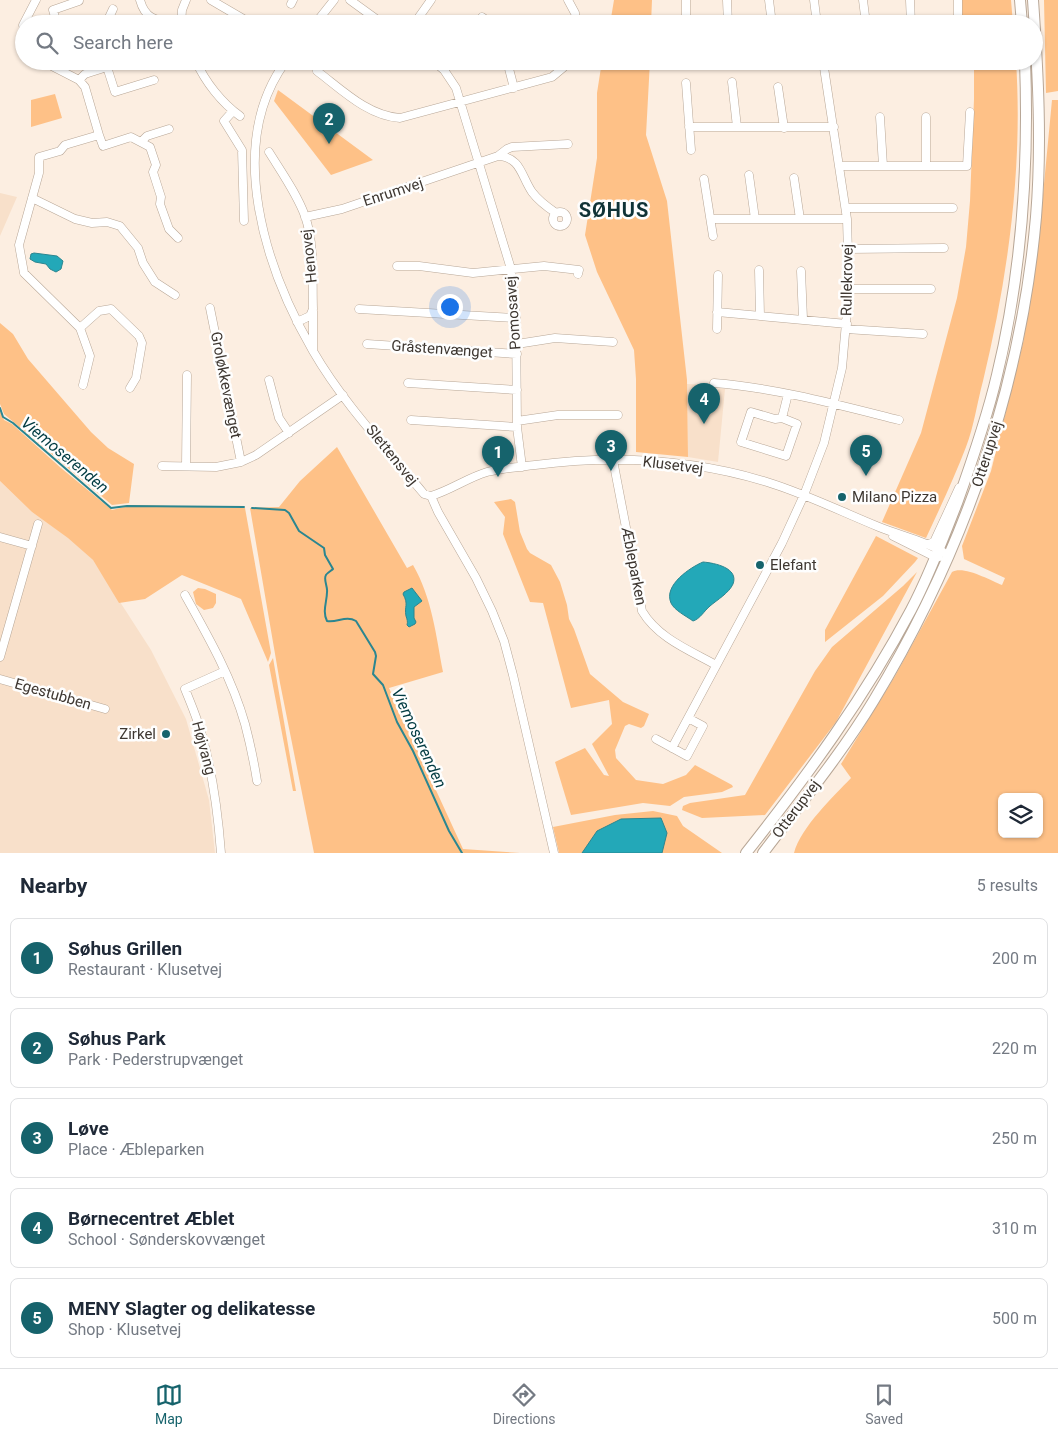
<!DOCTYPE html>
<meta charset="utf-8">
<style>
body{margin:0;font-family:Roboto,sans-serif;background:#f2f2f3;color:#1f2937}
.controls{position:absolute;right:15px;bottom:15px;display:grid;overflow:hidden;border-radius:8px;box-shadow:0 1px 4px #0004}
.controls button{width:45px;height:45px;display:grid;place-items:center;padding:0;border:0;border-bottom:1px solid #e0e1e3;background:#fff;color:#1f2937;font:25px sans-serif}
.you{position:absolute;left:449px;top:306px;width:18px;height:18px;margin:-12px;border:4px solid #fff;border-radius:50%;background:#1a73e8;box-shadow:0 0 0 8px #1a73e833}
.badge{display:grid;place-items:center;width:32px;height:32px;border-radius:50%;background:#16636c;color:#fff;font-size:16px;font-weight:700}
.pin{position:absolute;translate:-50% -41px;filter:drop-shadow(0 1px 2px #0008)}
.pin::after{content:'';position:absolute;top:26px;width:18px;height:15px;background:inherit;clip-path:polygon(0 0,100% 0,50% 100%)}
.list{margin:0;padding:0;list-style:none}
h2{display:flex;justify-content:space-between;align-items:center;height:65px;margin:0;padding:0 20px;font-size:21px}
h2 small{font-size:16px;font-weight:400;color:#747a83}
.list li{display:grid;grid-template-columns:32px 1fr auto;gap:15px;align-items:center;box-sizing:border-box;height:80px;margin:0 10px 10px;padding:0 10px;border:1px solid #e0e1e3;border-radius:8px}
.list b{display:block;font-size:19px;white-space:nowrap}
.list p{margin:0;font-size:16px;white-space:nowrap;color:#747a83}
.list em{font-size:16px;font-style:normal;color:#747a83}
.icon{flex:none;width:28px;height:28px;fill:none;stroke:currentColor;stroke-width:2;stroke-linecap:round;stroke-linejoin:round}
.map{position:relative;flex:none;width:1058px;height:853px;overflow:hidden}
.search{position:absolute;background:#fff;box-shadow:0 1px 4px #0004;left:15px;right:15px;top:15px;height:55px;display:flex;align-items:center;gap:12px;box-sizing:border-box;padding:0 18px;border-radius:28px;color:#747a83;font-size:19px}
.sheet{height:515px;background:#fff}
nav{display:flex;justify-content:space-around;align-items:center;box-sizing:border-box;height:70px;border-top:1px solid #e0e1e3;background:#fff;font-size:14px;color:#747a83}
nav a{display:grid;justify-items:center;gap:2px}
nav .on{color:#16636c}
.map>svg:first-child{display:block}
.built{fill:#f8e0ca}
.green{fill:#fec187;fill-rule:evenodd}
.water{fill:#23a8b8;stroke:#2b8690}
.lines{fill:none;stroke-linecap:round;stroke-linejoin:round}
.stream{stroke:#2b8690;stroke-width:2}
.minor-casing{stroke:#b8a797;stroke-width:9}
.major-casing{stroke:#b8a797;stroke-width:12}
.minor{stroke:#fff;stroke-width:8}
.major{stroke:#fff;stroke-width:10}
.poi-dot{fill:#16636c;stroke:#fefefe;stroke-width:2}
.labels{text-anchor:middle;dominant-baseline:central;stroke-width:5;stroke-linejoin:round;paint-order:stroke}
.street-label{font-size:15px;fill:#3e3731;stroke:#fefefe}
.poi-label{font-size:15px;fill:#3e3731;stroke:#fefefe;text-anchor:start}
.water-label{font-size:16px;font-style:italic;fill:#003a41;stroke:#fefefe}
.district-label{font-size:20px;font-weight:bold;letter-spacing:1px;fill:#103337;stroke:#fefefe}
</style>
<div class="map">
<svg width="1058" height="853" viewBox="0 0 1058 853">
<rect width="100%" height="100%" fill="#fceee1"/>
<path class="built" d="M0 193 17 197 0 236Z
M687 384 711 385V391L717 392 719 388 725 389 718 462 688 457Z
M0 481 32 512 69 538 93 560 151 650 186 719 209 800 215 853H0Z"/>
<path class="green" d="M614 0H652L651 24H610Z
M961 0H1011L1013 24H961Z
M1044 0H1058V91L1046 93Z
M602 61H650L646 135 667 201 687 380 688 457 636 452V379L634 350 597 272 585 235 597 158V93Z
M974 61H1016C1023 168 1008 277 983 381 977 403 974 426 966 447 954 478 940 508 926 538L882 522 921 433 957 298 966 247 970 201 974 99Z
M278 90 373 160 331 175 274 101Z
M55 94 62 118 31 127V100Z
M1052 100H1058V853H794C801 827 833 797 851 778L841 764 895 676 952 572C963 565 990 580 1002 585L1005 578 964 559 962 546 991 471 1023 343 1038 247ZM1002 797H1039V834H1002Z
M0 323 13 334 28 359 91 432 108 448 134 464 129 503 112 505 4 414 0 404Z
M0 411 4 420 12 424 61 468 112 510 133 505 245 508 271 653 268 662 241 599 182 575 145 599 119 603 93 560 68 538 32 512 0 481Z
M337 447 407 568 413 565C432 598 436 635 443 672L389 688 463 849 520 853H314L280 683 250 508 279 507 300 481Z
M511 499 515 502 520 532 527 549 530 553 551 565 560 582 567 605 569 619 574 629 590 674 623 702 649 714 644 726 641 728 629 724 625 726 615 750 616 758 636 780 663 784 686 775 695 765 732 785 733 787 722 792 684 797 670 806 643 803 571 815 555 762 585 748 604 775 609 776 592 744 612 724 609 700 571 708 543 603 530 602 503 534 505 517 494 502Z
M876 536 918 558 915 562 883 596 825 642V630Z
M917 572 836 722 765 815 702 818 682 810 683 806 690 803 745 795 815 671 832 647 903 586Z
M198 588 205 589 216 594V603L213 608 204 610 196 604 193 592Z
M273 658 296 791H293L269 665Z
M653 811 677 816 683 826 722 853H559L553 827 615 815Z"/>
<path class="water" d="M34 253 57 256 63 261 61 269 56 272 50 269 46 264 35 262 30 259 31 254Z
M703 562C715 563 739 568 733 584 729 593 717 600 710 606 704 611 700 619 693 621 686 616 674 610 671 603 663 585 691 567 703 562Z
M412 588 422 601 414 607V618L416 622 415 624 409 627 407 625C408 622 407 619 406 616 404 606 409 605 403 594L404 592Z
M661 818 667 833 662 853H582L597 831 621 819Z"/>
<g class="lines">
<path class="stream" d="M0 408 3 417 13 423 111 508 127 506 244 507
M252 508 285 510 289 513 299 531 324 548 325 555 333 569C332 570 326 574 326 575 323 579 328 587 327 592 327 602 322 611 327 621 337 623 346 615 356 621L375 652 376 656 373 674 383 685 397 722 413 751 449 831 462 853"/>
<defs>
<path id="minor" d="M140 0C146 22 159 20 179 24
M211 0 252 24
M350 0 383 24
M568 0 575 13V24
M727 0 728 24
M769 0 772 24
M814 0 817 24
M863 0 866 24
M910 0 911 24
M958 0V24
M291 4 293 0
M482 17 492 24
M57 24 53 10 79 1V0
M106 24 113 9
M181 24 182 10 186 0
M315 24 334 0
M414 24 431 0
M686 24V0
M24 29 23 25 36 0
M42 61 79 80 85 87 99 135 65 145 60 151 39 157V173L19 245 24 273 80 328 90 356 83 385
M196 61C205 82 222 103 240 116
M286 61C224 145 266 270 313 351 343 403 386 448 424 494L431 496
M433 61 444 70 456 88 511 269 516 318 517 427 522 467
M507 61 514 88
M824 63 959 61
M317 71C342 90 368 116 400 118L552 77 564 67 567 61
M79 80 85 74 107 67 115 92 154 80
M732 82 737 127
M686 83 691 150
M778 87 784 128
M233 111 224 121 242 150 244 221
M880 117 883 166
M926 117V166
M689 127H834
M99 135 103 146 131 137 150 147 156 165 153 172 161 197 160 204 169 229 178 238
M142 141 147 136 169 129
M269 152C282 173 297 194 305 216 315 245 312 279 313 309L310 316 297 322
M498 156 507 149 512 147 568 144
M840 166H967L970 112
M749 175 755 219
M794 178 800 219
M704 179 713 236
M32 198 75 219 92 223 107 222 120 226 138 248 143 263 155 282 175 295
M846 208H953
M553 219a7 7 0 1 1 14 0a7 7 0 1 1-14 0Z
M305 217 342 209 498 156C521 157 521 176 532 192 538 200 547 207 556 213
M711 219H847
M848 249 944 248
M397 266H419L473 273 544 266 579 270 578 274
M759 270 760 316
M801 271 803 319
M849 289H931
M359 309 516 318
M313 311V350
M717 312 847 324
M80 328 99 311 111 309 139 336 142 343 136 378 130 388
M717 329 718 275
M846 329 923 334
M367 344 517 354
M517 344 555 338 613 342
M269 380 279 418 289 433
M408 383 517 390
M714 383C777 388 839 405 899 420
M782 418 797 424 786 456 741 442 751 412 775 419 782 418 788 394
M411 420 517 427
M517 421 558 415H618
M613 460 642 611C658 638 689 650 716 665
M241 462 256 455 343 395
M162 466 216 467 241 462 210 308
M186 466 187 375
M431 496C451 490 467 478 487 472 502 468 519 467 535 465 613 455 692 459 767 482 806 494 842 512 879 527 901 536 923 540 943 552
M431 496 438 512 476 578 492 611 504 641 513 675 554 853
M893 536 935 557H939
M0 537 32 546
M928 544 934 542 959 488
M185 595C208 636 232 678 245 724 250 743 254 762 257 781
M0 657 38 524
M0 679 105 709
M656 739 687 756 703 726 688 718
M672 748 782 543 804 495 824 443 842 368 849 289 847 219 823 61
M221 853C218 813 213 774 202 736 198 720 191 704 185 689L225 671"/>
<path id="major" d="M1020 0 1022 24
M746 853C807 776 865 697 911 610 929 576 943 539 957 503 972 461 987 418 997 375 1022 272 1029 167 1025 61
M763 853C801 803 842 753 874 700 963 553 1021 388 1036 217 1042 145 1038 72 1033 0"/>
</defs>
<use href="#minor" class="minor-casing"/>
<use href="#major" class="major-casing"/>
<use href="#minor" class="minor"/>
<use href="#major" class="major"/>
</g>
<g class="poi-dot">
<circle cx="842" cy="497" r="5"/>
<circle cx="760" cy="565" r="5"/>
<circle cx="166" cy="734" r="5"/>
</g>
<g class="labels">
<g class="street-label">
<text transform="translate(393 192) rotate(-18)">Enrumvej</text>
<text transform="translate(309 256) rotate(-96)">Henovej</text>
<text transform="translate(847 280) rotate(-89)">Rullekrovej</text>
<text transform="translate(513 313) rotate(-94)">Pomosavej</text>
<text transform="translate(442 349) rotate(4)">Gråstenvænget</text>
<text transform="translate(226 385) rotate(79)">Groløkkevænget</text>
<text transform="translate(987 454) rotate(-72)">Otterupvej</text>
<text transform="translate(392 455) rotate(51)">Slettensvej</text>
<text transform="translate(673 465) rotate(7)">Klusetvej</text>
<text transform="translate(634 566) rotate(79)">Æbleparken</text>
<text transform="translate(53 694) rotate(16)">Egestubben</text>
<text transform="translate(204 748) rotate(75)">Højvang</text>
<text transform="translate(796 809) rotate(-53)">Otterupvej</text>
</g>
<g class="poi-label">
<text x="852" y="497">Milano Pizza</text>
<text x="770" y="565">Elefant</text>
<text x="156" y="734" text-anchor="end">Zirkel</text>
</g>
<g class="water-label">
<text transform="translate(65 455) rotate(40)">Viemoserenden</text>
<text transform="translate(419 738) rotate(65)">Viemoserenden</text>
</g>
<g class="district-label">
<text x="614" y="210">SØHUS</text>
</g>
</g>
</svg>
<div class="controls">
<button><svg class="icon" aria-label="layers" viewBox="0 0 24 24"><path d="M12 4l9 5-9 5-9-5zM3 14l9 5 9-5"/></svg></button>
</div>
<div class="you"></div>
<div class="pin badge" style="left:498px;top:477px">1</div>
<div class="pin badge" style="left:329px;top:144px">2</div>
<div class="pin badge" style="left:611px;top:471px">3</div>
<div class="pin badge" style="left:704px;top:424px">4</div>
<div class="pin badge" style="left:866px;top:476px">5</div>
<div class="search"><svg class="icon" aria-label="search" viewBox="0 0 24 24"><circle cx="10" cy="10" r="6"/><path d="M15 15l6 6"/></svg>Search here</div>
</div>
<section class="sheet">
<h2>Nearby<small>5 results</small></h2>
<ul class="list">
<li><span class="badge">1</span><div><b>Søhus Grillen</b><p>Restaurant · Klusetvej</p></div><em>200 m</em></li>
<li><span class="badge">2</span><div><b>Søhus Park</b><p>Park · Pederstrupvænget</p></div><em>220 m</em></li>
<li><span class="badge">3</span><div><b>Løve</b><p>Place · Æbleparken</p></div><em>250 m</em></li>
<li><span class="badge">4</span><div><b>Børnecentret Æblet</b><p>School · Sønderskovvænget</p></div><em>310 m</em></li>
<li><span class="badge">5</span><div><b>MENY Slagter og delikatesse</b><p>Shop · Klusetvej</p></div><em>500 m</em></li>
</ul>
</section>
<nav>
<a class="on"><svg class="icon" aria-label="map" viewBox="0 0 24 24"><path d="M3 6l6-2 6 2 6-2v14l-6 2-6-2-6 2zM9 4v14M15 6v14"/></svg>Map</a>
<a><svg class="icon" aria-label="directions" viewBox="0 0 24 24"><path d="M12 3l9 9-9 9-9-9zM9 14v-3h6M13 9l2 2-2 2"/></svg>Directions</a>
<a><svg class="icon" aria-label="saved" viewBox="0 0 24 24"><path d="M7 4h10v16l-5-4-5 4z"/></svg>Saved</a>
</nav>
